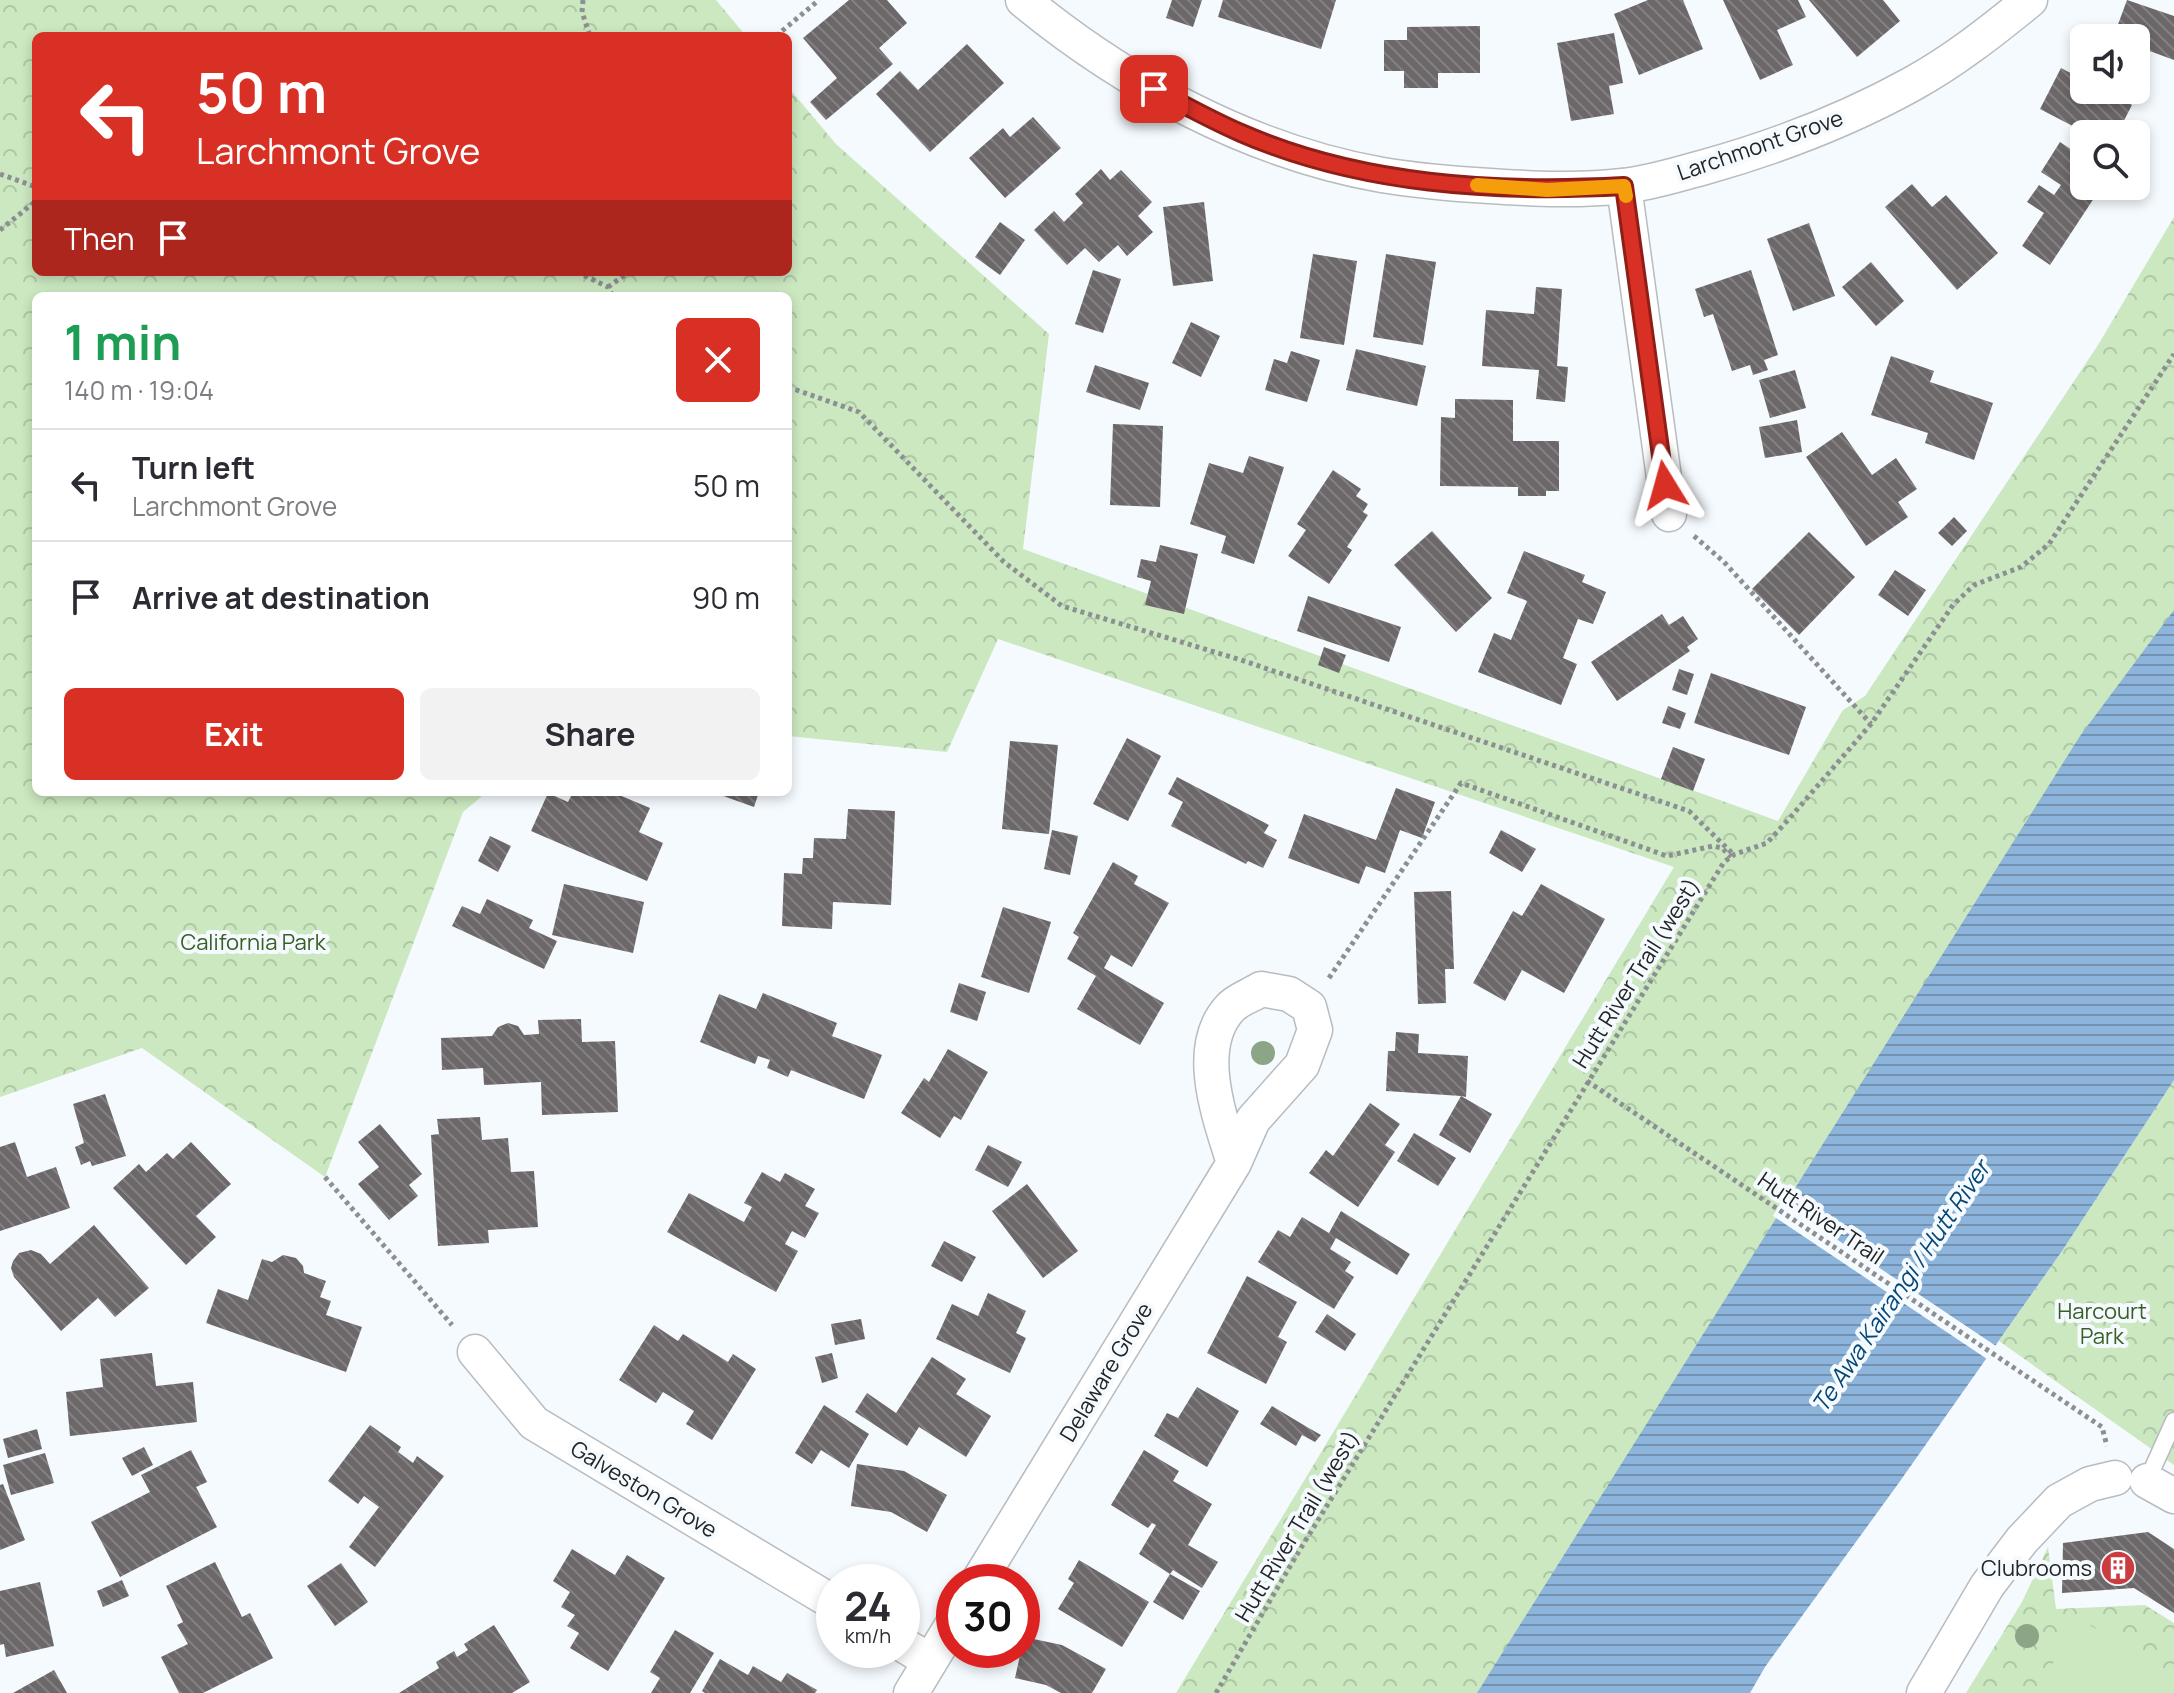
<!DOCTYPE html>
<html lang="en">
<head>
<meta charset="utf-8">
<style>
  :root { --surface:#fff; --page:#f2f2f3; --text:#2b2b33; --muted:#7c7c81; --line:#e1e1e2; --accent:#d93025 }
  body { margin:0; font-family:Manrope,sans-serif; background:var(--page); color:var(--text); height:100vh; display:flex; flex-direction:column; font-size:30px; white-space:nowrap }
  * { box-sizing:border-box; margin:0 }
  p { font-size:26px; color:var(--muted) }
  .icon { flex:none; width:44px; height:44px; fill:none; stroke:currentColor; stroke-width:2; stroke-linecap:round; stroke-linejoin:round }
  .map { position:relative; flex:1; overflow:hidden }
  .side { position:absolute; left:32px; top:292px; width:760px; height:504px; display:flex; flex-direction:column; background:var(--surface); border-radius:12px; box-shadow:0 4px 12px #0003 }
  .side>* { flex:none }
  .guide { position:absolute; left:32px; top:32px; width:760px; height:244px; border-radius:12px; box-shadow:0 4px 12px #0003; background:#d93025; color:#fff; overflow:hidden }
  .buttons { position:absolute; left:2070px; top:24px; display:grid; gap:16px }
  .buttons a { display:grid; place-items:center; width:80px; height:80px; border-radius:12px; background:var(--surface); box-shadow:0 4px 12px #0003; font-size:40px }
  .speed { position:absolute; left:816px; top:1564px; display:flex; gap:16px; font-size:40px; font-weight:700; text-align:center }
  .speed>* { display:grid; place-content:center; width:104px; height:104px; border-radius:50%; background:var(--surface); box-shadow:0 4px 12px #0003; line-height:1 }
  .speed small { font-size:20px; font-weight:400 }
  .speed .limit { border:12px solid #d22; background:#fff; color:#111 }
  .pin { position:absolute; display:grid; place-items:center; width:68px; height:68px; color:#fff; margin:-34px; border-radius:16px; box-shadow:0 4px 12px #0006 }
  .me { position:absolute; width:88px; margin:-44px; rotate:352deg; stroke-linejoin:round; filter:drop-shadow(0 0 6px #0008) }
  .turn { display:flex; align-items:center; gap:28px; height:168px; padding:0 32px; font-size:36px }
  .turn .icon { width:104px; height:104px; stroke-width:2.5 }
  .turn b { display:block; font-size:56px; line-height:68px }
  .then { display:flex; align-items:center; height:76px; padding:0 32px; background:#0003; gap:16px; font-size:30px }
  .round { display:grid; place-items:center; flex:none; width:84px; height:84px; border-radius:12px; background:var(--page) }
  .headline { display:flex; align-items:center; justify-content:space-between; height:136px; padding:0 32px }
  h1 { font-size:48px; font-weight:700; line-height:60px; color:#1e9e55 }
  .cta { display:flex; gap:16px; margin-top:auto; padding:16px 32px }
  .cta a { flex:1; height:92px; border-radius:12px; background:var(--accent); color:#fff; font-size:32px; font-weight:700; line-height:92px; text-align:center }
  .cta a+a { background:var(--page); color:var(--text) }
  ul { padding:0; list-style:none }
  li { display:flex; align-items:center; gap:24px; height:112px; padding:0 32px; border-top:2px solid var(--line) }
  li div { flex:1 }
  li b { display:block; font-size:30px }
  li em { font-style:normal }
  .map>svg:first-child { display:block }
  .park { fill:url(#park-crowns) }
  .garden { fill:#cbe8c0 }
  .water { fill:url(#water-rules) }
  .pier { fill:#f5fafe }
  .building { fill:url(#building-back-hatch) }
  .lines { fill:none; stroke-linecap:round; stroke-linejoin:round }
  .lane-casing { stroke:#b7bcc0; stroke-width:19 }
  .street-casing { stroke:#b7bcc0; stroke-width:37 }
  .path { stroke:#8c9093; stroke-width:5; stroke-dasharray:4 4; stroke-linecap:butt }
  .lane { stroke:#fff; stroke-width:16 }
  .street { stroke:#fff; stroke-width:34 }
  .tree { fill:#8da587 }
  .route-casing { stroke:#8d1f18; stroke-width:20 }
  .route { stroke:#d93025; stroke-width:14 }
  .slow { stroke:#f59e0b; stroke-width:14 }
  .labels { text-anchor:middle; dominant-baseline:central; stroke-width:8; stroke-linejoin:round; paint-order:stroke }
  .street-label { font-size:22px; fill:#232426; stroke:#f5fafe }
  .park-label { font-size:22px; fill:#386025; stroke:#f5fafe }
  .poi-label { font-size:22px; fill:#232426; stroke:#f5fafe; text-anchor:end }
  .water-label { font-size:24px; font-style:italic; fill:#044675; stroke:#f5fafe }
</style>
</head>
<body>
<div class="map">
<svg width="2174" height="1693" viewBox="0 0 2174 1693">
  <defs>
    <pattern id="park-crowns" width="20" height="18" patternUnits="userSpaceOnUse" patternTransform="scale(2)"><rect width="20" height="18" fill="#cbe8c0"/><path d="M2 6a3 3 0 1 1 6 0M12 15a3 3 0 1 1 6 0" fill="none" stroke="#aec7a5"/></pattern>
    <pattern id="water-rules" width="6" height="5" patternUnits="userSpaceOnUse" patternTransform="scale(2)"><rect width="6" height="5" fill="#8db4da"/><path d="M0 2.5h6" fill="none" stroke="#7392b1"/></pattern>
    <pattern id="building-back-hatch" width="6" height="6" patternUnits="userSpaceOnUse" patternTransform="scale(2)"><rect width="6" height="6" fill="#6c6769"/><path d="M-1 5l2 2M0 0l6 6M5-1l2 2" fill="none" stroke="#848182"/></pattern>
  </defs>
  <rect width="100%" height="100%" fill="#f5fafe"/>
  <g class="park">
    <path d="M0,0h716l30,36h-710v236h752v-185l48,57 213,190 -26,215 755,272 65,-111 22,-14 233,-351 76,-128v447l-672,1029h-326l498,-826 -676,-228 -51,113 -159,-16v-440h-752v496h451l-24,20 -138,365 -183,-129 -142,49z"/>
    <path d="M2174,1080v385l-175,-124 63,-90z"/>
    <path d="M2048,1547l8,62 89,-4 29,18v70h-208l56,-91z"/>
  </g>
  <path class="garden" d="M2080,1619l94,58v16h-139z"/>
  <path class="water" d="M2174,610v470l-112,171 -164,233 -133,183 -15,26h-273l603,-957z"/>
  <path class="pier" d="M1781,1202l218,146 -9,13 -217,-145z"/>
  <g class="building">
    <path d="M849,0h38l20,23 -28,25 14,16 -67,56 -16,-18 27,-24 -34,-40z"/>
    <path d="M1172,0h30l-9,27 -27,-9z"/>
    <path d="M1223,0h113l-15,49 -103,-32z"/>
    <path d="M1648,0h35l20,49 -64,26 -25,-61z"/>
    <path d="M1723,0h75l8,17 -29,13 16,35 -33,15z"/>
    <path d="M1809,0h74l17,21 -43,36z"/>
    <path d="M2127,0l47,16v44l-38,-14v-8h-23z"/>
    <path d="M1480,26v47h-42v15h-34v-17h-20v-31h23v-13z"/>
    <path d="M1614,33l9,50 -14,3 5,28 -43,7 -14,-78z"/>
    <path d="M967,44l37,39 -74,69 -54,-58 24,-23 18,19z"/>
    <path d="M2061,68l23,12v10h19l29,15 -15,29h-29l-48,-25z"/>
    <path d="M1033,117l28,31 -56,50 -36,-40 34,-30 7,9z"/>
    <path d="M2060,142l24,16v28h18l-52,79 -28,-19 22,-33 -17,-11 12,-17 15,10 7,-10 -20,-13z"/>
    <path d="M1101,169l9,11 11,-10 31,32 -14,14 15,16 -26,24 -9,-11 -19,17 -14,-14 -18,17 -33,-35 20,-19 10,11 19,-19 -8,-9z"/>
    <path d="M1912,184l20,23 14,-12 52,58 -41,37 -72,-83z"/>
    <path d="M1204,202l9,79 -40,5 -10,-79z"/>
    <path d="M1000,222l25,18 -25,35 -25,-18z"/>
    <path d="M1809,223l26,73 -42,15 -26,-72z"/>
    <path d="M1313,254l44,7 -13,84 -44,-7z"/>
    <path d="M1386,254l50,8 -13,83 -50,-8z"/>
    <path d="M1871,262l33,39 -28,25 -34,-39z"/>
    <path d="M1093,270l28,9 -18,54 -28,-9z"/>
    <path d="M1751,270l27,85 -14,5 4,10 -15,5 -3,-10 -18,6 -19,-57 -9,3 -9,-28z"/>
    <path d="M1536,287l26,2 -5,77 11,1 -3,35 -29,-3 3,-29 -57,-4 4,-56 48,4z"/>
    <path d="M1191,322l29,14 -19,41 -29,-14z"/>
    <path d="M1356,349l70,17 -9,40 -71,-16z"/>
    <path d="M1291,351l29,9 -13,42 -42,-12 9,-31 13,4z"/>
    <path d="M1891,356l43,15 -4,11 63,21 -19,57 -49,-17 3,-10 -57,-18z"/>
    <path d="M1095,365l54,18 -9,27 -54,-18z"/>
    <path d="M1795,370l11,38 -36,10 -11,-38z"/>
    <path d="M1455,399l58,1v41h46v50h-13v5h-28v-9l-78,-1 1,-69 14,1z"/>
    <path d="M1797,420l5,32 -37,6 -6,-31z"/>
    <path d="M1113,424l50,2 -3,81 -50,-2z"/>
    <path d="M1842,432l30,43 24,-17 21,31 -19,13 10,15 -42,29 -60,-89z"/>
    <path d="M1249,456l35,11 -30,97 -33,-11 5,-17 -36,-12 19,-61 34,10z"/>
    <path d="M1333,470l28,19 -5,7 12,8 -5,8 5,3 -21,32 5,3 -23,34 -41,-28 18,-26 -9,-6z"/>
    <path d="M1954,517l13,14 -15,15 -14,-13z"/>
    <path d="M1432,531l60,67 -36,34 -62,-67z"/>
    <path d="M1809,532l46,45 -56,58 -47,-46z"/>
    <path d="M1160,545l38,9 -14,60 -39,-9 6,-24 -14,-4 4,-18 15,3z"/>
    <path d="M1524,551l61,24 -3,7 24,10 -13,32 -15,-5 -15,39 14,6 -16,41 -83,-33 16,-39 17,7 16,-39 -20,-8z"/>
    <path d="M1895,570l31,20 -18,26 -30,-21z"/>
    <path d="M1308,596l93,31 -12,35 -92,-31z"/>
    <path d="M1662,614l7,11 14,-9 15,23 -11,8 3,4 -73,50 -26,-39z"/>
    <path d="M1324,647l22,8 -7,18 -21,-8z"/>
    <path d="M1679,669l15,5 -7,21 -15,-5z"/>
    <path d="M1711,673l95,34 -17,48 -95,-32z"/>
    <path d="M1668,706l18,7 -6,16 -18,-6z"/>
    <path d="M1127,738l34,18 -33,65 -35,-17z"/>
    <path d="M1010,741l48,4 -9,89 -47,-5z"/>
    <path d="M1673,747l32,12 -12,32 -32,-12z"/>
    <path d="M1177,777l92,48 -5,8 13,7 -14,28 -15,-7 -2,3 -75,-38 12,-24 -15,-8z"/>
    <path d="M1396,788l39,14 -13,36 -22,-8 -15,43 -19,-7 -7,18 -71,-26 16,-44 72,26z"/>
    <path d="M573,792h39l38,16 -11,24 24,11 -16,38 -116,-50 17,-38 20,9z"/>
    <path d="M712,792h47l-5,15z"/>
    <path d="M848,809l47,2 -4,94 -58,-3 -1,27 -50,-3 2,-53 18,1 1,-16h10l1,-20 32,1z"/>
    <path d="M1052,830l26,6 -8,39 -26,-6z"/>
    <path d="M1501,830l35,19 -14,23 -33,-19z"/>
    <path d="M490,836l21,10 -13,26 -20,-11z"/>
    <path d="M1113,862l25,14 -4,8 35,19 -37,64 -21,-12 -7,13 60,35 -24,42 -63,-36 19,-33 -29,-17 12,-22 -6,-4z"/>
    <path d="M564,884l80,18 -11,51 -81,-18z"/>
    <path d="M1541,884l64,35 -41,74 -42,-23 -17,31 -32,-18 40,-72 9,5z"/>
    <path d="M1451,891l3,78h-9l1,34 -28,1 -4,-112z"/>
    <path d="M487,899l46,21 -4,8 28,13 -13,28 -92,-43 10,-20 18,8z"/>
    <path d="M1003,907l48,15 -22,71 -48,-16z"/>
    <path d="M959,983l27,9 -9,29 -27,-9z"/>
    <path d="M763,993l74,30 -5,13 50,19 -18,44 -73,-29 -3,7 -21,-9 3,-8 -12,-4 -3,8 -55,-22 19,-48 37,15z"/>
    <path d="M581,1019l1,23 33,-1 3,71 -76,3 -1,-33 -57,3 -1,-17 -41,2 -1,-32 51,-2 6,-9 10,-4 10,3 6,9 15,-1 -1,-14z"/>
    <path d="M1396,1032l23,2 -1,19 50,3 -2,41 -5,-1 31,18 -22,39 -31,-18 22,-39 -75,-5 2,-40h7z"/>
    <path d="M948,1049l40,23 -27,48 -7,-4 -14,22 -39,-25 23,-35 5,4z"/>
    <path d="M105,1094l21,62 -34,10 -2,-5 -9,4 -6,-18 9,-4 -11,-39z"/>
    <path d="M1370,1103l30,21 -15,21 10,7 -37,55 -49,-34 17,-23 7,6z"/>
    <path d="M480,1117l2,23 26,-2 3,34 23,-1 4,56 -50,3 1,13 -51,3 -7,-111 8,-1 -2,-15z"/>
    <path d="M380,1124l42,50 -13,11 9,11 -29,24 -31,-36 21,-17 -21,-25z"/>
    <path d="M1414,1133l42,25 -18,28 -41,-25z"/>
    <path d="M15,1142l12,35 29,-10 14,41 -70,23v-84z"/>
    <path d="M191,1142l40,42 -35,32 20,21 -30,28 -73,-77 26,-24 7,8 21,-19 6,6z"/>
    <path d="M988,1145l34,17 -14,25 -33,-17z"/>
    <path d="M762,1172l18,10 5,-9 30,16 -10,17 14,7 -14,25 -13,-7 -7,13 13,7 -22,41 -109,-60 22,-39 55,29 8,-15 -8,-4z"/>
    <path d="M1027,1184l51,67 -35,27 -51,-67z"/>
    <path d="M1341,1211l69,43 -13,21 -61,-37 -6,11 21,13 -6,9 9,6 -20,32 -76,-47 20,-32 12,7 12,-20 27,16z"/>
    <path d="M94,1225l55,63 -34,29 -17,-19 -37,33 -47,-54 -3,-9 2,-7 6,-8 12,-3 10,4 9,10z"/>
    <path d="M944,1241l32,16 -14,25 -31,-16z"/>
    <path d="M283,1255l13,3 7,8 1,7 22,8 -6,16 11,4 -5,14 36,12 -16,45 -140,-49 12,-34 30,11 14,-41 10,3z"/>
    <path d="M1247,1276l50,26 -19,35 9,5 -21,42 -59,-31z"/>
    <path d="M988,1293l38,18 -10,22 10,5 -16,35 -74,-34 16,-35 26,12z"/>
    <path d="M1327,1314l29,20 -11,17 -30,-19z"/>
    <path d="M861,1319l4,20 -30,6 -4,-21z"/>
    <path d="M654,1325l24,16 5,-7 45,28 5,-8 23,15 -44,71 -26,-16 8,-13 -31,-19 -7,11 -37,-23z"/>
    <path d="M152,1353l4,33 37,-4 4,40 -127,14 -4,-44 37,-5 -3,-28z"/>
    <path d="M832,1353l6,25 -16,5 -7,-26z"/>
    <path d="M932,1357l34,22 -10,15 35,22 -25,41 -47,-30 -12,19 -52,-34 12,-19 29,20z"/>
    <path d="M1197,1387l42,24 -32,56 -53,-31 13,-23 11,5z"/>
    <path d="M824,1405l45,29 -20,34 -28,-18 -9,14 -17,-11z"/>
    <path d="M1272,1406l35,21 14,8 -6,7 -13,-7 -6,11 -36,-22z"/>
    <path d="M370,1425l31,22 -3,5 15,11 4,-7 27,20 -69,91 -26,-20 30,-40 -15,-11 -6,8 -30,-23z"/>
    <path d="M37,1429l5,20 -34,9 -5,-19z"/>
    <path d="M144,1447l9,18 -21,11 -10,-18z"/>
    <path d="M191,1450l16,32 -11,5 21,40 -97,50 -29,-55 59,-30 -9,-17z"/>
    <path d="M1144,1450l35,21 -6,10 39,23 -24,41 30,17 -16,26 -29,-18 -3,4 30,17 -17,29 -30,-18 17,-28 -31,-20 17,-29 -4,-2 -4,5 -37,-23z"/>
    <path d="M45,1453l9,30 -43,12 -8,-30z"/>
    <path d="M857,1464l47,7 43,24 -20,37 -36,-20 -40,-6z"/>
    <path d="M3,1484l22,56 -25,10v-65z"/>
    <path d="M2148,1532l26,17v64l-40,-25 -72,5 1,-50z"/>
    <path d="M572,1549l43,26 12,-20 38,23 -57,93 -38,-23 9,-15 -12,-7 8,-11 -14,-8 9,-15 -17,-11z"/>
    <path d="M1079,1560l70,42 -27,45 -64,-38 16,-26 -6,-4z"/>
    <path d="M215,1562l27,55 8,-4 23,45 -70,35h-24l-18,-36 27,-13 -11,-19 6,-3 -17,-36z"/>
    <path d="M341,1563l27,39 -33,24 -28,-40z"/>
    <path d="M122,1580l7,16 -26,11 -6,-16z"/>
    <path d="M40,1582l14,64 -48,11 -2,-13 -4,1v-54z"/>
    <path d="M494,1625l36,57 -18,11h-113l40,-25 -3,-6 18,-11 3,6 11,-7 -4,-6z"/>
    <path d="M675,1630l39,23 -24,40h-39l9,-15 -10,-6z"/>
    <path d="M1024,1637l38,8 44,24 -14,24h-31l-15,-8 -31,-7z"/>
    <path d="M720,1659l28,16 5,-9 28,16 6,-9 30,17 -2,3h-110l-3,-2z"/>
    <path d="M54,1670l13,23h-54z"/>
  </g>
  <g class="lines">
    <g class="lane-casing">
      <path id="lane" d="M2143,1481h4l27,-60"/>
    </g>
    <g class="street-casing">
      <g id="street">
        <path d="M1023,0c102,84 228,152 359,175 36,6 73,9 108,11 45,3 89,5 133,0 28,-3 55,-12 82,-19 71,-20 142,-47 207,-83 42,-23 81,-54 118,-84"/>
        <path d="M1624,186l45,328"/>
        <path d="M475,1352l59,71 300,180"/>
        <path d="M2147,1481l27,15"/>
        <path d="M978,1582l256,-419 19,-43 49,-55 13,-35 -6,-23 -20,-13 -28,-5c-9,6 -24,11 -31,19 -37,40 -10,110 4,155"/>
        <path d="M902,1644l28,17"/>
        <path d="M911,1693l43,-71"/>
        <path d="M1924,1693l63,-107 35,-46 37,-39 31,-17 25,-6"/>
      </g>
    </g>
    <g class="path">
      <path d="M583,0l-1,12 8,24"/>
      <path d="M776,36l43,-36"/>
      <path d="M0,174l36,13"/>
      <path d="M0,230l36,-29"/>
      <path d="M577,272l31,15 5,9"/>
      <path d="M608,287l21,-15"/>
      <path d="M788,387l71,25 145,150 58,44 179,54 448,151 45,44"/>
      <path d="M1694,536l30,26 147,162"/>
      <path d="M1329,978l132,-195 206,73 46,-10 9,2 9,9"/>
      <path d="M1587,1081l515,346 5,19"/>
      <path d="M325,1177l127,148"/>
      <path d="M1216,1693l83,-142 425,-689 11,-8 32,-11 21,-23 83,-96 82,-119 21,-20 47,-18 28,-23 125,-190"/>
    </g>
    <use href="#lane" class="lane"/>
    <use href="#street" class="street"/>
  </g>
  <g class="tree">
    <circle cx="1263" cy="1053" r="12"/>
    <circle cx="2027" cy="1636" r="12"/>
  </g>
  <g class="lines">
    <g class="route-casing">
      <path id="route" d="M1154,89c28,15 57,31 87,44 119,52 255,60 383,53l41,299"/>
    </g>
    <use href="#route" class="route"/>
    <path class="slow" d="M1477,185l70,5 77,-4 2,10"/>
  </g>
  <defs>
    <g id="building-disc" transform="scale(1.8)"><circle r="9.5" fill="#cb3c40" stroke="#f5fafe"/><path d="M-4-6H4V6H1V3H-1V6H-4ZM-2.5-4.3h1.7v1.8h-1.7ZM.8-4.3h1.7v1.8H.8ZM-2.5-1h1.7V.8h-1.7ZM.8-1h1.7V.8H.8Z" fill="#fff"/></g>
  </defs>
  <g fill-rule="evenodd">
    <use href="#building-disc" x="2118" y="1568"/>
  </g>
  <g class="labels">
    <g class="street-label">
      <text transform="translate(1760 145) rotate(-19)">Larchmont Grove</text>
      <text transform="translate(1636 973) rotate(-58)">Hutt River Trail (west)</text>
      <text transform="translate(1821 1218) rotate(34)">Hutt River Trail</text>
      <text transform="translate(1106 1372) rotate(-59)">Delaware Grove</text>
      <text transform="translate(644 1489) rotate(31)">Galveston Grove</text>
      <text transform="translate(1297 1526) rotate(-59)">Hutt River Trail (west)</text>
    </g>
    <g class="park-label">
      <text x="253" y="942">California Park</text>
      <text x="2102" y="1311">Harcourt<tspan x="2102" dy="25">Park</tspan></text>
    </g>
    <g class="poi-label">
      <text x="2092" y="1568">Clubrooms</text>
    </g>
    <g class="water-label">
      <text transform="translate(1900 1286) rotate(-56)">Te Awa Kairangi / Hutt River</text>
    </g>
  </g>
</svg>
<div class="buttons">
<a><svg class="icon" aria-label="sound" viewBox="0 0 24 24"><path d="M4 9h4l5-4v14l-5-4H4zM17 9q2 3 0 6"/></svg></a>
<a><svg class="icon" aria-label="search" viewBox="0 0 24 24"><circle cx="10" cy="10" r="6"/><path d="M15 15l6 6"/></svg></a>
</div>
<div class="speed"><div>24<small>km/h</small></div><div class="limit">30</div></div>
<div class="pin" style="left:1154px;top:89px;background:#d93025"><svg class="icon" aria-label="arrive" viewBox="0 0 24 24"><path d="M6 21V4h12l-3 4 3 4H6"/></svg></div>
<svg class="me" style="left:1665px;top:485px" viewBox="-20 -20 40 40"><path d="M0-17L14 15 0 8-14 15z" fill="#d93025" stroke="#fff" stroke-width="4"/></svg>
<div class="guide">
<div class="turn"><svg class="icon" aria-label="left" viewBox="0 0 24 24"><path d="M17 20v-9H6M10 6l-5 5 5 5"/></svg><div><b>50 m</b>Larchmont Grove</div></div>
<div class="then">Then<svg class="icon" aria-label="arrive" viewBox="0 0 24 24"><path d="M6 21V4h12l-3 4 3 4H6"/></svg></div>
</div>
<section class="side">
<div class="headline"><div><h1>1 min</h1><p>140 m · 19:04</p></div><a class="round" style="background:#d93025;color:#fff"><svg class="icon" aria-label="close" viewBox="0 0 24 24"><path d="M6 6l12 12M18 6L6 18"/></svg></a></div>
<ul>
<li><svg class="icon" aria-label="left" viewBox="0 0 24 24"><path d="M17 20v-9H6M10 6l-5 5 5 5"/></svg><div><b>Turn left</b><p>Larchmont Grove</p></div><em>50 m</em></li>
<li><svg class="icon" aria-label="arrive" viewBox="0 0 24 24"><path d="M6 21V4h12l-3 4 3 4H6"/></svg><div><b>Arrive at destination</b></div><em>90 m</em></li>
</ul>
<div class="cta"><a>Exit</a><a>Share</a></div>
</section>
</div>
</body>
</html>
